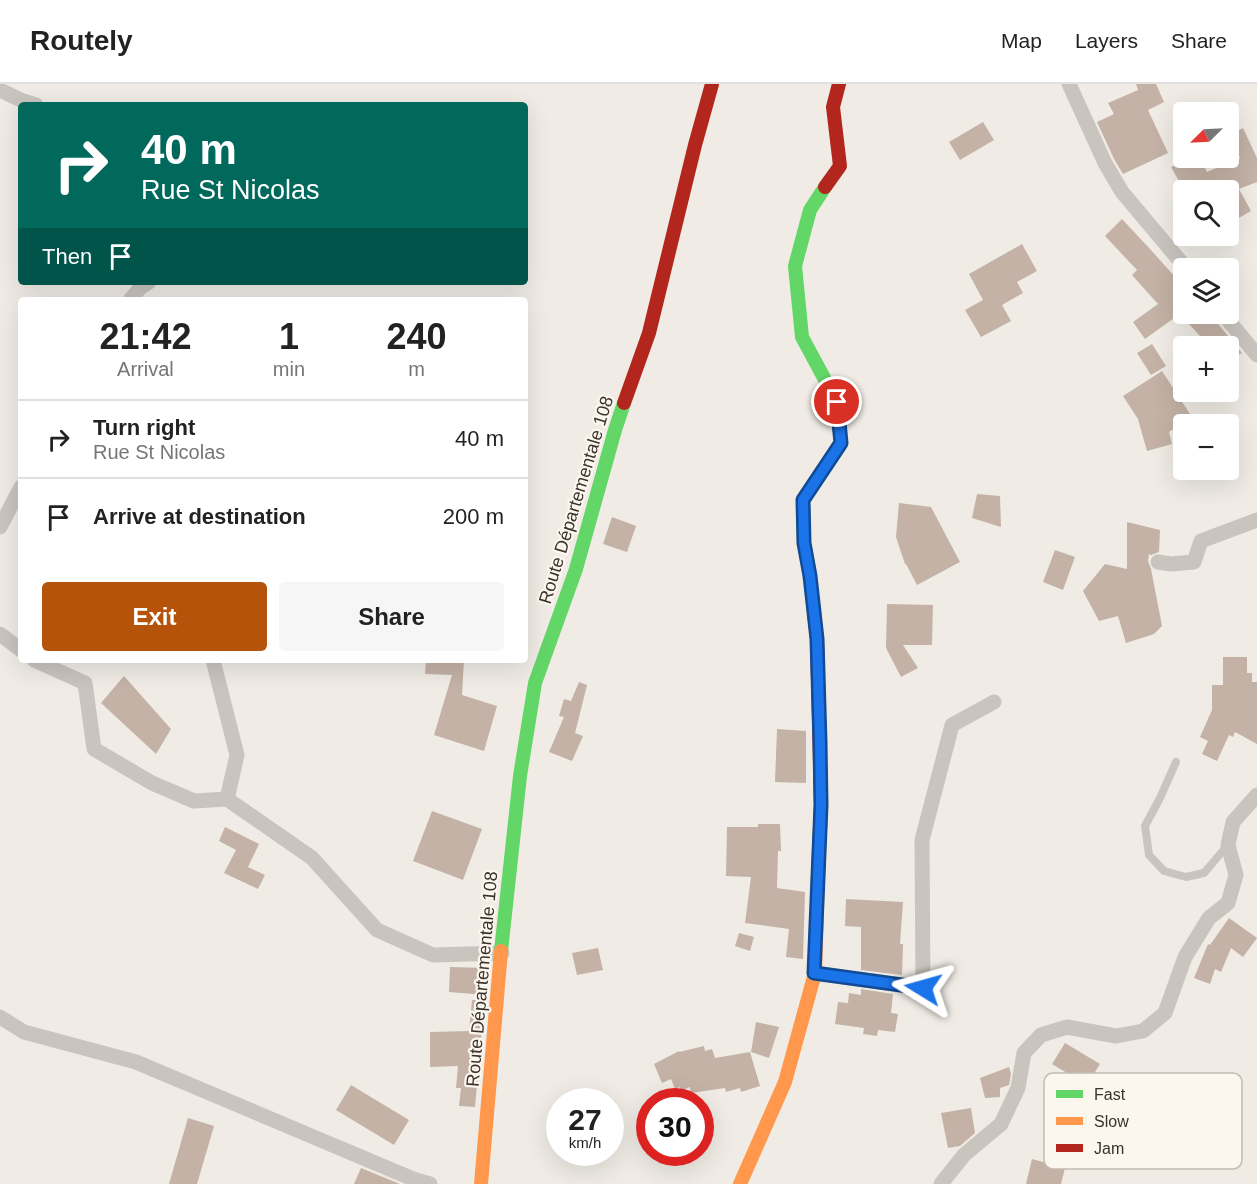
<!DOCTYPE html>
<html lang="en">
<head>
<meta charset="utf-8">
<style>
  :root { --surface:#fff; --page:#f6f6f6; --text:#222; --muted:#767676; --line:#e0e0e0; --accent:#b45309 }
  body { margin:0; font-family:Arial,sans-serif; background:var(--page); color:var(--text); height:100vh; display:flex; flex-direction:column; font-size:22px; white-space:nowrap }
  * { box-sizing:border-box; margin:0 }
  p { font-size:20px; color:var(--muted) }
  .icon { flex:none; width:33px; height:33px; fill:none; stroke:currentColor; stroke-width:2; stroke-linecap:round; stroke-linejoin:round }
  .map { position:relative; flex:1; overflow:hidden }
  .sheet { position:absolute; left:18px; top:213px; width:510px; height:366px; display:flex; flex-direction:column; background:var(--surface); border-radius:6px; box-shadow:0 6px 24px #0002 }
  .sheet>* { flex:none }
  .hud { position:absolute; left:18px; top:18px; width:510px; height:183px; border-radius:6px; box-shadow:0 6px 24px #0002; background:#00695c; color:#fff; overflow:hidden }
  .needle { width:39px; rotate:246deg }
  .fabs { position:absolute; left:1173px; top:18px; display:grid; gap:12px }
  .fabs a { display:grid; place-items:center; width:66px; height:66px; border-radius:6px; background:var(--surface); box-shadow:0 6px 24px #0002; font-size:30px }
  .speed { position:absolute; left:546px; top:1004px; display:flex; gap:12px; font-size:30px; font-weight:700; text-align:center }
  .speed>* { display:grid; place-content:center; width:78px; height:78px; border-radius:50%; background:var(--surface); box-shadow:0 6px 24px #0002; line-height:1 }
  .speed small { font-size:15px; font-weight:400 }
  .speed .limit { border:9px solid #d22; background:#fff; color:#111 }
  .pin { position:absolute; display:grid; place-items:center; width:51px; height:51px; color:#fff; margin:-26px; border:3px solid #fff; border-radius:50%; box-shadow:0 2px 6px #0007 }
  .me { position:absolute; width:66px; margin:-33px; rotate:278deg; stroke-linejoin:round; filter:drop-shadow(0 0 4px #0008) }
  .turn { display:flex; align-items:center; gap:21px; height:126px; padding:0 24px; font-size:27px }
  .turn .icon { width:78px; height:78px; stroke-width:2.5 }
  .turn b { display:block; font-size:42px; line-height:51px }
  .then { display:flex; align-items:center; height:57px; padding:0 24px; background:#0003; gap:12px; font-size:22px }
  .eta { display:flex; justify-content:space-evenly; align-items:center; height:102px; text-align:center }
  .eta b { font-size:36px; font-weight:800; line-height:42px }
  .primary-button { display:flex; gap:12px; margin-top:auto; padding:12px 24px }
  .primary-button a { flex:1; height:69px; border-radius:6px; background:var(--accent); color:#fff; font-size:24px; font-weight:800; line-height:69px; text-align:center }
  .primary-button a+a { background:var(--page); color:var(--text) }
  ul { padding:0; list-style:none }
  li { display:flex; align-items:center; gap:18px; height:78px; padding:0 24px; border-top:2px solid var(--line) }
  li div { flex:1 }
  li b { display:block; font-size:22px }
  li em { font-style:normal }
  header { display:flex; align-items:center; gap:36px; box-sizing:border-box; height:84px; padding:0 30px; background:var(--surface); border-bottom:2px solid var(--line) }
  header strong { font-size:28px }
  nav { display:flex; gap:33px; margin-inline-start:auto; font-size:21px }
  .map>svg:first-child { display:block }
  .building { fill:#c4b2a6 }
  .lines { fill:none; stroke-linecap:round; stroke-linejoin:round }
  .lane { stroke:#c9c4be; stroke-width:8 }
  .street { stroke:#c9c4be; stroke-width:15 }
  .fast { stroke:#63d668; stroke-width:14 }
  .slow { stroke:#ff974d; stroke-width:14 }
  .jam { stroke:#b3261e; stroke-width:14 }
  .route-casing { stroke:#114b97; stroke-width:15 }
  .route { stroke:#1a73e8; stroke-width:10 }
  .labels { text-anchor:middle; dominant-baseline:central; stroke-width:4.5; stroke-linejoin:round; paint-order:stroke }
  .street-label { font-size:18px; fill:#3b322b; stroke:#fbf6ee }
  .key { fill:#fbf6ee; stroke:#c1bbb4; stroke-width:1.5 }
  .key-label { font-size:16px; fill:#3b322b }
</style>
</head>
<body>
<header>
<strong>Routely</strong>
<nav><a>Map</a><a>Layers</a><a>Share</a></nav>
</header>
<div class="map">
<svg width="1257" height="1100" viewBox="0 0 1257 1100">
  <rect width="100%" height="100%" fill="#f0ece5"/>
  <g class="building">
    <path d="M1136,0h20l8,18 -16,8 20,43 -45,21 -9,-15 -17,-37 17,-8 -6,-11 30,-13z"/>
    <path d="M983,38l11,18 -34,20 -11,-18z"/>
    <path d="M1243,44l14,30v24l-18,7 12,22 -14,8 -2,-3 -7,4v-30h-44l-13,-23 18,-9h11l7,14 33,-14 -10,-23z"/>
    <path d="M1122,135l28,30 34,38v24l-39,28 -12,-17 25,-18 -26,-29 5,-5 -32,-34z"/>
    <path d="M1022,160l15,27 -20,11 6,11 -21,12 9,16 -30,16 -16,-27 18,-10 -14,-26z"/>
    <path d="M1180,230h34l1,6 27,33 -10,5 -4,-3v-9h-19z"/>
    <path d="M1152,260l14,22 -15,9 -14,-22z"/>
    <path d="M1162,287l30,46 -23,15 3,12 -25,7 -9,-32 -15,-23z"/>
    <path d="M977,410l23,2 1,31 -29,-9z"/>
    <path d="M899,419l32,4 29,55 -43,23 -11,-21h-1l-9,-27z"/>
    <path d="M612,433l24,9 -9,26 -24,-8z"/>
    <path d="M1127,438l33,8 -1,22 -8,3 -2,-1 -1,7 3,8 11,57 -8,8 -28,9 -8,-27 -19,5 -16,-30 22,-27 22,5z"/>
    <path d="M1055,466l20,7 -12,33 -20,-8z"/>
    <path d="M887,520l46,1 -1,40h-29l15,23 -17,9 -15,-29z"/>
    <path d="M1223,573h24v16h5v9h5v62l-22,-12 -2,5 -4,-2 -12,26 -15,-7 6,-13 -8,-4 12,-27v-25h11z"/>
    <path d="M426,576h38l-2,35 35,11 -13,45 -50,-16 18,-60 -27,-1z"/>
    <path d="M124,592l47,53 -15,25 -55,-51z"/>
    <path d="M579,598l8,3 -12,48 8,3 -11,25 -23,-9 15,-35 -5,-1 5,-17 7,2z"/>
    <path d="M777,645l29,2v52l-31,-1z"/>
    <path d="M432,727l50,18 -19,51 -50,-19z"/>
    <path d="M758,740h22l1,27h-3l-1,37 28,4 -2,67 -17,-2 3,-28 -44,-6 6,-46 -25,-1 1,-49h31z"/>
    <path d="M225,743l34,17 -11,23 17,8 -7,14 -34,-16 12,-23 -17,-9z"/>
    <path d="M846,815l57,3 -3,42h3l-1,31 -41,-5v-43l-16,-1z"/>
    <path d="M1229,834l28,20 -14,19 -12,-9 -10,24 -6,-3 -5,15 -16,-6 14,-34 2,1z"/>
    <path d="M739,849l15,4 -4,14 -15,-5z"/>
    <path d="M598,864l5,22 -26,5 -5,-22z"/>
    <path d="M450,883l37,1 -2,27 -36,-3z"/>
    <path d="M861,905l32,5 -2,19 7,1 -3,18 -17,-2 -1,6 -14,-2 1,-6 -29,-4 3,-22 10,1 1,-10 12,2z"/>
    <path d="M472,916h10l1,17 -8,90 -16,-1 2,-18h-5l2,-22 -28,1v-35l39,-1z"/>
    <path d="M756,938l23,5 -10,31 -18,-6z"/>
    <path d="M1065,959l35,21 -13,21 -35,-21z"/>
    <path d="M704,962l1,5 7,-2 3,9 35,-6 10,34 -19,6 -1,-4 -14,4 -1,-4 -34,5 -1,-6 -9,4 -1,-4 -5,2 -4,-10 -9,4 -8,-19 25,-13v1z"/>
    <path d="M1009,983l2,7 -2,11 -9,3v9l-15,1 -5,-20z"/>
    <path d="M351,1001l58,35 -15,25 -58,-35z"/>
    <path d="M971,1024l4,25 -15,13 -12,2 -7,-35z"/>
    <path d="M188,1034l26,8 -17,58h-28z"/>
    <path d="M1032,1075l33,9 -4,16h-35z"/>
    <path d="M361,1084l39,16h-46z"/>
  </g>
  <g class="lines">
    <path class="lane" d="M1176,678l-16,36 -15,28 4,29 15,16 22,6 18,-4 23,-27"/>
    <g class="street">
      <path d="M1069,0l36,79 17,29 64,76"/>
      <path d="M0,6l23,11 13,4"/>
      <path d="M130,216l10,-12 9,-6"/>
      <path d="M1223,230l34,41"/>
      <path d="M0,443l21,-40"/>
      <path d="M1158,478l13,2 23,-2 7,-21 56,-21"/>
      <path d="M0,550l21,16"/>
      <path d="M34,576l51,23 9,66 58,34 42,18 33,-2 85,59 65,72 56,25 69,-2"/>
      <path d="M213,576l24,95 -10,44"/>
      <path d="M815,889l108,15 -1,-148 30,-115 42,-23"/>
      <path d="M0,933l24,15 112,30 277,117 17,5"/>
      <path d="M941,1100l23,-29 37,-31 17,-36 6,-35 17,-18 26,-8 49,9 27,-5 22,-18 20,-56 24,-39 19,-15 8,-28 -8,-30 5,-23 24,-27"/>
    </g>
    <g class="fast">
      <path d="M814,529l-4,-37 -6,-33 -1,-43 38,-57 -4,-41 -35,-65 -7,-71 15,-56 15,-23"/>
      <path d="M501,867l19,-175 15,-93 41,-114 39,-139 9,-27"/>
    </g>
    <g class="slow">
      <path d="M481,1100l20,-233"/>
      <path d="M740,1100l45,-102 30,-109 3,-98"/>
    </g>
    <g class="jam">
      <path d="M825,103l15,-21 -7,-59 6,-23"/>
      <path d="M624,319l25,-70 46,-188 17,-61"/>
      <path d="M814,529l3,26 4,166 -3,70"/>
    </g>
  </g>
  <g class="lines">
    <g class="route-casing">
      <path id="route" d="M837,318l4,41 -38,57 1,43 6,33 7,63 3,104 1,62 -7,168 109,15"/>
    </g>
    <use href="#route" class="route"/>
  </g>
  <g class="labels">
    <g class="street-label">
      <text transform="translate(576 416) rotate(-73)">Route Départementale 108</text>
      <text transform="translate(482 895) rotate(-85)">Route Départementale 108</text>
    </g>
  </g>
  <rect x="1044" y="989" width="198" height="96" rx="9" class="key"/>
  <rect x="1056" y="1006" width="27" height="8" fill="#63d668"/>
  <rect x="1056" y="1033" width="27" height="8" fill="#ff974d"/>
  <rect x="1056" y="1060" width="27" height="8" fill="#b3261e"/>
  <g class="key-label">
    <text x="1094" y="1016">Fast</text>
    <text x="1094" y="1043">Slow</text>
    <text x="1094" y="1070">Jam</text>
  </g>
</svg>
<div class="fabs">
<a><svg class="needle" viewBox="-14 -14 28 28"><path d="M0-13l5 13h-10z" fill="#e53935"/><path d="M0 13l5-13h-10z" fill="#767676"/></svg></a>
<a><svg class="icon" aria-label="search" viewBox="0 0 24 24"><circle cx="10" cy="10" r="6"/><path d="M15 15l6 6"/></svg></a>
<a><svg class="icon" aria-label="layers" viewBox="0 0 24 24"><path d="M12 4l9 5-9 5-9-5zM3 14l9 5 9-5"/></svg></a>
<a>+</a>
<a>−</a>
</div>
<div class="speed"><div>27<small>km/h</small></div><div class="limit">30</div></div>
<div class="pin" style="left:837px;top:318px;background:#d93025"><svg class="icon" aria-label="arrive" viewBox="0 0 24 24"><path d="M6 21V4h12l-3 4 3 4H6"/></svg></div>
<svg class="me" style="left:923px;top:904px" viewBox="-20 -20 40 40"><path d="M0-17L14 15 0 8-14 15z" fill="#1a73e8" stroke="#fff" stroke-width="4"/></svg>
<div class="hud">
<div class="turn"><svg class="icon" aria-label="right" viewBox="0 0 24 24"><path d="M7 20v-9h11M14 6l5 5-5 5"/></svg><div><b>40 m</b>Rue St Nicolas</div></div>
<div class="then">Then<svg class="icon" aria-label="arrive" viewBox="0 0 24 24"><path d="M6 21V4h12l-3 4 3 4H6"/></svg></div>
</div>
<section class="sheet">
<div class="eta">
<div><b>21:42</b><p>Arrival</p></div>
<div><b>1</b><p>min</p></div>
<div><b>240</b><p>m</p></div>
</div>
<ul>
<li><svg class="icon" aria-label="right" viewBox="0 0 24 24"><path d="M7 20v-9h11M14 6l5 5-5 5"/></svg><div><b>Turn right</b><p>Rue St Nicolas</p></div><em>40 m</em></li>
<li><svg class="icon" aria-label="arrive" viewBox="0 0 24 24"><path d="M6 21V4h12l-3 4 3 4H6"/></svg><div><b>Arrive at destination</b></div><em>200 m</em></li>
</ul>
<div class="primary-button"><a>Exit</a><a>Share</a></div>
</section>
</div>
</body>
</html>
